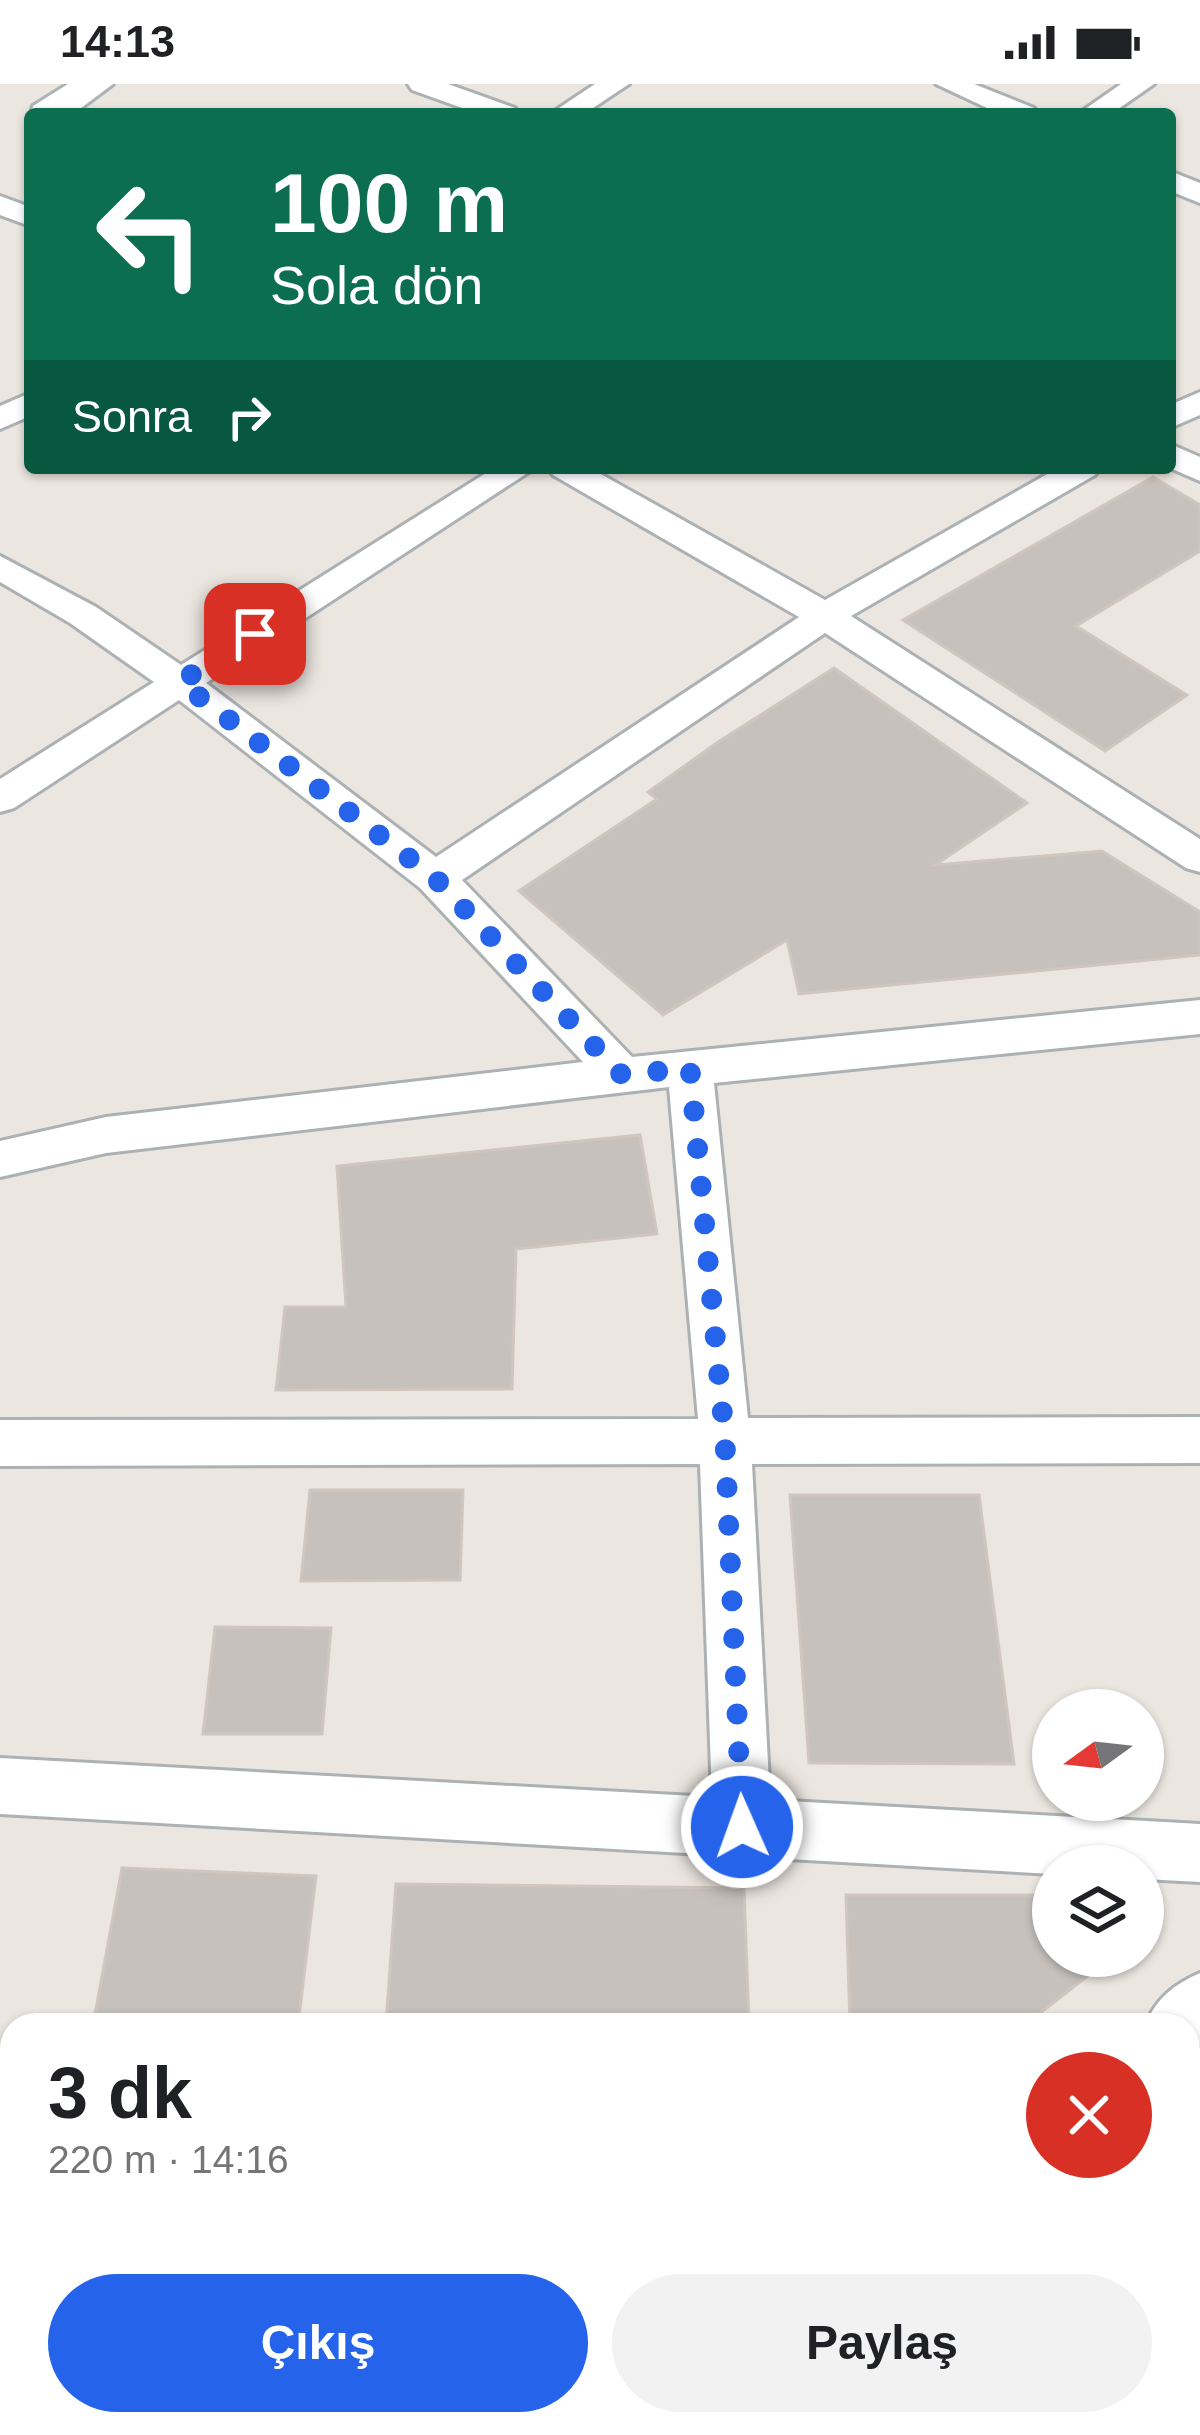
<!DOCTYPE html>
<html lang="tr">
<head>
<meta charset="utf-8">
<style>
  :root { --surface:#fff; --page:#f2f2f2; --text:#202124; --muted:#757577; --accent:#2563eb }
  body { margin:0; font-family:Arial,sans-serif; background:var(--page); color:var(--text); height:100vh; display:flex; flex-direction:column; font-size:45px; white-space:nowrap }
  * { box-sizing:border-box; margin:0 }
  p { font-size:39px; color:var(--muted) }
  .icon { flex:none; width:66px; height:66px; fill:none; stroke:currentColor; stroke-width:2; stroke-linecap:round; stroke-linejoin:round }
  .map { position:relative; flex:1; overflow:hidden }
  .details { position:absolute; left:0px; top:1929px; width:1200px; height:423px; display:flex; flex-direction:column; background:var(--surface); border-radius:36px 36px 0 0; box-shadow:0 3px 9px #0004 }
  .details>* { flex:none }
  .banner { position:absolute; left:24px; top:24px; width:1152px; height:366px; border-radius:12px; box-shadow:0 3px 9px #0004; background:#0b6e4f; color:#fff; overflow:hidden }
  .needle { width:78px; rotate:255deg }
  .buttons { position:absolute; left:1032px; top:1605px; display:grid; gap:24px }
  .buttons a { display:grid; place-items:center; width:132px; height:132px; border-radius:50%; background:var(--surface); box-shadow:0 3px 9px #0004; font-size:60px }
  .pin { position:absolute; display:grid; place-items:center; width:102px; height:102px; color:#fff; margin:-51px; border-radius:24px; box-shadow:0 6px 18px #0006 }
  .me { position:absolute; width:132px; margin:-66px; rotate:358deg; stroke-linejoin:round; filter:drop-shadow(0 0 9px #0008) }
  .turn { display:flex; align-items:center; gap:42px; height:252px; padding:0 48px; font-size:54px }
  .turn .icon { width:156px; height:156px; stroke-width:2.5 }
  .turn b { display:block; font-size:84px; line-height:102px }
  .then { display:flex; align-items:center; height:114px; padding:0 48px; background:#0003; gap:24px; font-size:45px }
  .round { display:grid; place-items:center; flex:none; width:126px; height:126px; border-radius:63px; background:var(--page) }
  .overview { display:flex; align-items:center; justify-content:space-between; height:204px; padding:0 48px }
  h1 { font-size:72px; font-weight:600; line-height:90px }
  .primary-button { display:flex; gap:24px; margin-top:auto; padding:24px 48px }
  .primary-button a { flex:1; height:138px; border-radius:72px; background:var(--accent); color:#fff; font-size:48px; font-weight:600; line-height:138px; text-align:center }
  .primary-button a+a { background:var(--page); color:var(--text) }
  .status { display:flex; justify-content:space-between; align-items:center; height:84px; padding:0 60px; background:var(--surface); direction:ltr }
  .status svg { height:33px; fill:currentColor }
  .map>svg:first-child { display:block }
  .green { fill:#c6e5bb }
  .building { fill:#c7c1bd; stroke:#d1c6be; stroke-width:3 }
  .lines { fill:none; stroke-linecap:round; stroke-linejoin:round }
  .street-casing { stroke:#acb1b3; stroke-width:6 }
  .secondary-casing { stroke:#adb3b6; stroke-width:6 }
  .street { fill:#fff; fill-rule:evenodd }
  .secondary { fill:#fff; fill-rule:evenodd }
  .route { stroke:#2563eb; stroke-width:21; stroke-dasharray:0 37.8 }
</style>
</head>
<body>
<div class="status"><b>14:13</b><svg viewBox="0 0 49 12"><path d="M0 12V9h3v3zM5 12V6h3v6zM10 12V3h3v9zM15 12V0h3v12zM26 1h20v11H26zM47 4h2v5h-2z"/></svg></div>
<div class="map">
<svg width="1200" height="2351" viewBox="0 0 1200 2351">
  <rect width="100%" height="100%" fill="#ece6e0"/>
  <g class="green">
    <path d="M1200,1966v255l-12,11v-256z"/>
    <path d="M771,2340h295l-13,11h-295z"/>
  </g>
  <g class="building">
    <path d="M1153,393l47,28v46l-124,75 111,69 -82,56 -202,-131z"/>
    <path d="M834,584l193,135 -92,62 167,-14 98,61v43l-401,39 -12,-54 -124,75 -144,-124 138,-92 -9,-7 70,-50z"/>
    <path d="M640,1051l17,99 -141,15 -4,140 -236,1 9,-83h61l-9,-141z"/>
    <path d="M310,1406h153l-3,90 -159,1z"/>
    <path d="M790,1411h189l35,269 -205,-1z"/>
    <path d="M215,1543l116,1 -9,106h-119z"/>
    <path d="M122,1784l194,8 -18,149h-205z"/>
    <path d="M396,1800l348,4 5,137h-363z"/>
    <path d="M846,1811h207v61h60l-88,69h-175z"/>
  </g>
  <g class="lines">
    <g class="street-casing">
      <g id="street">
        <path d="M408,0h40l67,24 4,6h-40l-67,-24z"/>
        <path d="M595,0h34l-45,30h-34z"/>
        <path d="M936,0h38l60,24 4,6h-38z"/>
        <path d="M1121,0h33l-43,30h-33z"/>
        <path d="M1170,87l30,12v20l-30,-12z"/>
        <path d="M0,112l30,11v19l-30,-11z"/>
        <path d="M1200,308v23l-30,13v-23z"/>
        <path d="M30,309v23l-30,13v-23z"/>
        <path d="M1170,360l30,13v24l-30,-13z"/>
        <path d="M494,384h41l-329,215 230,174 363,-240 -246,-142 -5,-7h42l235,132 233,-132h42l-5,7 -244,141 349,223v33l-14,-4 -361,-235 -363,247 170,177 568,-57v34l-486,49 34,335 452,-1v46l-448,1 18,336 430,24v58l-57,-3v-13h-90v8l-1053,-60v-56l712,39 -12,-333 -700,2v-46l698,-1 -29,-332 -563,66 -106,24v-36l106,-24 477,-55 -163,-174 -241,-188 -165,108 -14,4v-33l154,-97 -84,-59 -70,-41v-26l96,51 85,58z"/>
        <path d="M1200,1889v72l-12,6v-26h-43c12,-27 28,-40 55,-52z"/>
        <path d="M663,2340h77l-4,11h-77z"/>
      </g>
    </g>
    <g class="secondary-casing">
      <path id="secondary" d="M68,0h45l-40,30 -43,3 3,-11z"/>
    </g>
    <use href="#street" class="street"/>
    <use href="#secondary" class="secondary"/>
  </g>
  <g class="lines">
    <path class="route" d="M255,550l-75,48 255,196 187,197 68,-7 35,373 17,386"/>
  </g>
</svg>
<div class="buttons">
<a><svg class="needle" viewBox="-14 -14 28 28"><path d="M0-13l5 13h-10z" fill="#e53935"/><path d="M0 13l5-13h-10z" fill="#757577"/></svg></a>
<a><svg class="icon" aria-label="layers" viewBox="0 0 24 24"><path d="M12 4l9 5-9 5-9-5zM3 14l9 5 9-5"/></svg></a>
</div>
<div class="pin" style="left:255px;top:550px;background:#d93025"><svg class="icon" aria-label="arrive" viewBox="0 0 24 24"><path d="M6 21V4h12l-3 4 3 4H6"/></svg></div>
<svg class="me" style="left:742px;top:1743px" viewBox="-20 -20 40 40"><circle r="17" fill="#2563eb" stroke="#fff" stroke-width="3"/><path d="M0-11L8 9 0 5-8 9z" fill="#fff"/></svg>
<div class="banner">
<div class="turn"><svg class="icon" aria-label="left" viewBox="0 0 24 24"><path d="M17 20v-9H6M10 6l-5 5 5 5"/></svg><div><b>100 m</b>Sola dön</div></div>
<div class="then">Sonra<svg class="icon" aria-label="right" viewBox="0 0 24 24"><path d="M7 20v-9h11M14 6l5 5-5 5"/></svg></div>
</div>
<section class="details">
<div class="overview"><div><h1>3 dk</h1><p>220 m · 14:16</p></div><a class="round" style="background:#d93025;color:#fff"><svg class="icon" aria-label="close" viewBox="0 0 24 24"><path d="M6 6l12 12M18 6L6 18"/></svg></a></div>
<div class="primary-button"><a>Çıkış</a><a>Paylaş</a></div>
</section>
</div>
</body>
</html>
